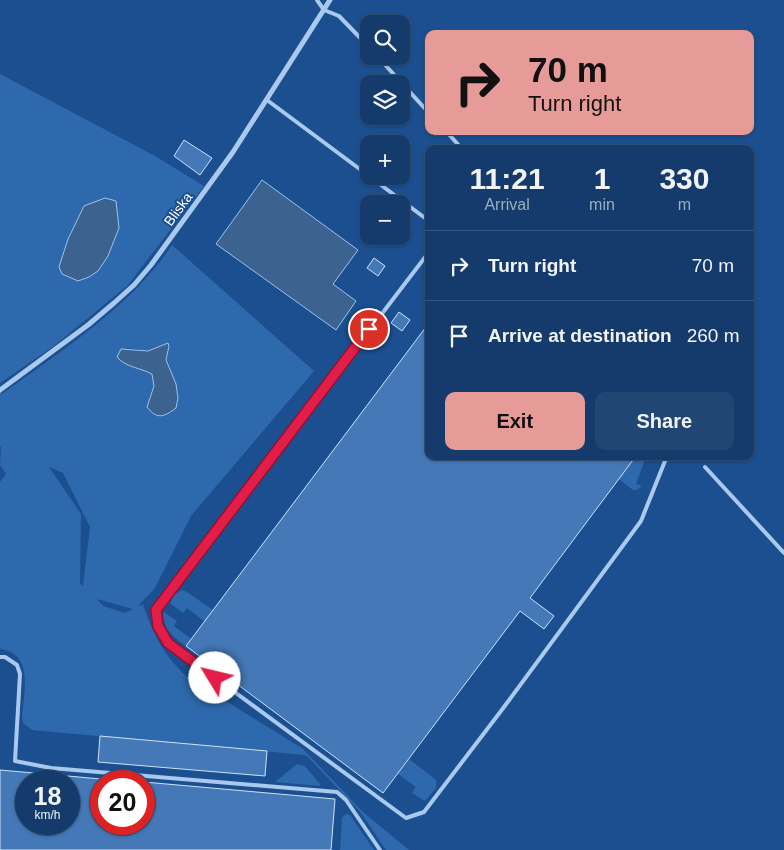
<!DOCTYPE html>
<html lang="en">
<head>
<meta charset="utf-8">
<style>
  :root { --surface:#143b6b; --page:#214673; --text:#f1f3f6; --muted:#9dadc1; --line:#33557e; --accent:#e69b98 }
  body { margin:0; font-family:Helvetica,sans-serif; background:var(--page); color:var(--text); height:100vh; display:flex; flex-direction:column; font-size:19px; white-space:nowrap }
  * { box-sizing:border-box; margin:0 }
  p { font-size:16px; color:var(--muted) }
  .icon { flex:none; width:28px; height:28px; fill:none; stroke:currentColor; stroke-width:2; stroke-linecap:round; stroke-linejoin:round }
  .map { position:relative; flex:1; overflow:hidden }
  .drawer { position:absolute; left:425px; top:145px; width:329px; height:315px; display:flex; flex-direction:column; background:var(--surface); border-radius:10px; box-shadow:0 1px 4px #0004,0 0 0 1px var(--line) }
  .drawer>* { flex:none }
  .banner { position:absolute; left:425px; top:30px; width:329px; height:105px; border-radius:10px; box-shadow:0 1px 4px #0004,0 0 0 1px var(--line); background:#e69b98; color:#111; overflow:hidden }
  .fabs { position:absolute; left:360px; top:15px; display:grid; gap:10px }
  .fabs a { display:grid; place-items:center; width:50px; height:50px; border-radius:10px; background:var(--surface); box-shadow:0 1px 4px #0004,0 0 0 1px var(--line); font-size:25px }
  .speed { position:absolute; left:15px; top:770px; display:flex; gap:10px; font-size:25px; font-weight:700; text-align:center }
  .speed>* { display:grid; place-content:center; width:65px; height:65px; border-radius:50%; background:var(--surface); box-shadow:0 1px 4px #0004,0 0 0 1px var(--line); line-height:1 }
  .speed small { font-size:12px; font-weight:400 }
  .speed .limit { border:8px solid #d22; background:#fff; color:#111 }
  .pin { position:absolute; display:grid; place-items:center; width:42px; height:42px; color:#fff; margin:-21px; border:2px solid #fff; border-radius:50%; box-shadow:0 1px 5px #0007 }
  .me { position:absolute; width:55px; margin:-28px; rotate:306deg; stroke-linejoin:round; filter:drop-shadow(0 0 4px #0008) }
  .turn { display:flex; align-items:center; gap:18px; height:105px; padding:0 20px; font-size:22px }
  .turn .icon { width:65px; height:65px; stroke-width:2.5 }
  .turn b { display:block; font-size:35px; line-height:42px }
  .eta { display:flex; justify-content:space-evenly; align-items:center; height:85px; text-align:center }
  .eta b { font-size:30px; font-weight:700; line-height:35px }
  .action { display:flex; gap:10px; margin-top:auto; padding:10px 20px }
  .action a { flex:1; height:58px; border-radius:10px; background:var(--accent); color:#111; font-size:20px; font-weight:700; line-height:58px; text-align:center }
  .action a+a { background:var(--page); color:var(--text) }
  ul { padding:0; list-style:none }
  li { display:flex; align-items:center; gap:15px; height:70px; padding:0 20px; border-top:1px solid var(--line) }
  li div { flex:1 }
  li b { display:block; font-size:19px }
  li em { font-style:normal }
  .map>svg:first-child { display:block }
  .green { fill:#2e69ad; fill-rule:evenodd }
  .water { fill:#3c6290; stroke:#9cc4f0 }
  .building { fill:#4478b7; stroke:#cfe3fa; fill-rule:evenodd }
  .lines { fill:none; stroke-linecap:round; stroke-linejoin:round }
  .service { stroke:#a9c9ee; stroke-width:4 }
  .minor { stroke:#a9c9ee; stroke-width:5 }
  .route-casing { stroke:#92132f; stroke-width:12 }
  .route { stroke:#e11d48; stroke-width:9 }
  .labels { text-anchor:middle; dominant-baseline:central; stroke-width:4; stroke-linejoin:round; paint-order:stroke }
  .street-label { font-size:14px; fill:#fff; stroke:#1b4f8f }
</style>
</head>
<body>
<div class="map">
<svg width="784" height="850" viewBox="0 0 784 850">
  <rect width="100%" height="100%" fill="#1b4f8f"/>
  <g class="green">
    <path d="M0,74l155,82 49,30 -76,99 -74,61 -54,37z"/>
    <path d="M172,245l142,126 -123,145 -36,72 -17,18 5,-1c11,30 19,48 43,71l117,73 60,63 46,38h-23l-25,-37 -53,-56 -3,-2 -273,-25 -9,-7 -1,-7c2,-23 12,-63 -22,-67v-167l6,-8 -6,-9 1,-19 -1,1v-58l2,5c59,-43 130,-88 170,-149zM164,344l5,2 -3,14 10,24 2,14h-29l5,-12 -2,-12 -8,-5 -16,-4 -1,-17 21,3zM49,467l14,6 27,54 -7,59 -3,-3 1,-69zM97,599l36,10 -8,4 -22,-7z"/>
    <path d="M636,456h10l-10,28 6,2 -5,4h-4l-14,-11z"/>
    <path d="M182,590l5,2 26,18 -8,12 -18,-14 -4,5 -13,-10 4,-8z"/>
    <path d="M164,612l13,9 -3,5 17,13 -5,7c-13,-9 -21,-15 -23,-32z"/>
    <path d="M409,759l27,21v8l-11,13 -13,-8 4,-6 -18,-13z"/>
    <path d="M297,764l8,2 15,18v2l-45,-4z"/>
    <path d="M346,814l4,1 24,35h-34l2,-32z"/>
  </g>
  <g class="water">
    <path d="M262,180l96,70 -25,34 23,17 -20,29 -120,-86z"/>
    <path d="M105,198l11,3 3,27 -11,28 -10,15 -9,6 -11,4 -16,-7 -3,-7 9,-28 16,-33z"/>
    <path d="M168,343l1,3 -3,14 10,24 2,14 -2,10c-12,9 -19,12 -29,-1l7,-21 -2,-12c-11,-6 -27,-7 -35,-17l4,-8 27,2z"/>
  </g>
  <g class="building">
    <path d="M184,140l28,18 -12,17 -26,-19z"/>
    <path d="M374,258l11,8 -7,10 -11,-8z"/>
    <path d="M399,312l11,8 -8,11 -11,-8z"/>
    <path d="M429,323v133h207l-106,142 24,18 -10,13 -24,-18 -137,182 -197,-147z"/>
    <path d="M100,736l167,15 -2,25 -167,-14z"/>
    <path d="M0,770l101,9v45h43v-42l191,17 -4,51h-331zM26,781h43v43h-43z"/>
  </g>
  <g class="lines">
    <g class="service">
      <path d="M317,0l7,10 15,6 30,31"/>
      <path d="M377,56l52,57"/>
      <path d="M267,100l102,76"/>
      <path d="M446,131l16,18"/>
      <path d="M369,176l60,45"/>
      <path d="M429,252l-273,358 2,16 10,17 238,175 18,-6 80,-105 137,-186 26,-65"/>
      <path d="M705,467l79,86"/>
      <path d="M0,657h5l12,8 3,9 -5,87 36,7 286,24 9,8 34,50"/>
    </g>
    <path class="minor" d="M0,390l88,-65 26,-22 20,-18 17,-20 82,-113 97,-152"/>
  </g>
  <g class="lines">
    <g class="route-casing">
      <path id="route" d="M215,678l-47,-35 -10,-17 -2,-16 213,-281"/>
    </g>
    <use href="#route" class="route"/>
  </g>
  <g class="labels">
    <g class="street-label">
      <text transform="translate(178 209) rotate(-54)">Bliska</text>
    </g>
  </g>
</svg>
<div class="fabs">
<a><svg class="icon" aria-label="search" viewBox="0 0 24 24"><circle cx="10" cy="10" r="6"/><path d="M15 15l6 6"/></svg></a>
<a><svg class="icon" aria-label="layers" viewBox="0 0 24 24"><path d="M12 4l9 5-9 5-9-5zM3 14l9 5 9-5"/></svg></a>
<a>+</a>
<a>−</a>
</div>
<div class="speed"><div>18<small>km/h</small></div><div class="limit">20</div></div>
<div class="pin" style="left:369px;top:329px;background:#d93025"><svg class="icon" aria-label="arrive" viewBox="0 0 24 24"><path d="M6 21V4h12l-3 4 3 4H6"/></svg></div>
<svg class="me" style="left:215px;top:678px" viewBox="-20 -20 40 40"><circle r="19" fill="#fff"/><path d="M0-13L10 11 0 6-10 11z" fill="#e11d48"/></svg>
<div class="banner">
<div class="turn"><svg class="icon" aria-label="right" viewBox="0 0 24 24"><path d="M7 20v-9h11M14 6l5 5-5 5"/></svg><div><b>70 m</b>Turn right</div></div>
</div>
<section class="drawer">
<div class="eta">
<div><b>11:21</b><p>Arrival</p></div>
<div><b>1</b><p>min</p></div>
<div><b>330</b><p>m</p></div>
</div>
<ul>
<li><svg class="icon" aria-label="right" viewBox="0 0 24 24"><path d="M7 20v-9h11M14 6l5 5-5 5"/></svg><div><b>Turn right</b></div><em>70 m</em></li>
<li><svg class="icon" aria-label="arrive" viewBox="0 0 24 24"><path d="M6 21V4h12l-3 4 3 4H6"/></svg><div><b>Arrive at destination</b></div><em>260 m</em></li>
</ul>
<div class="action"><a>Exit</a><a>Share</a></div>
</section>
</div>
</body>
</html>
